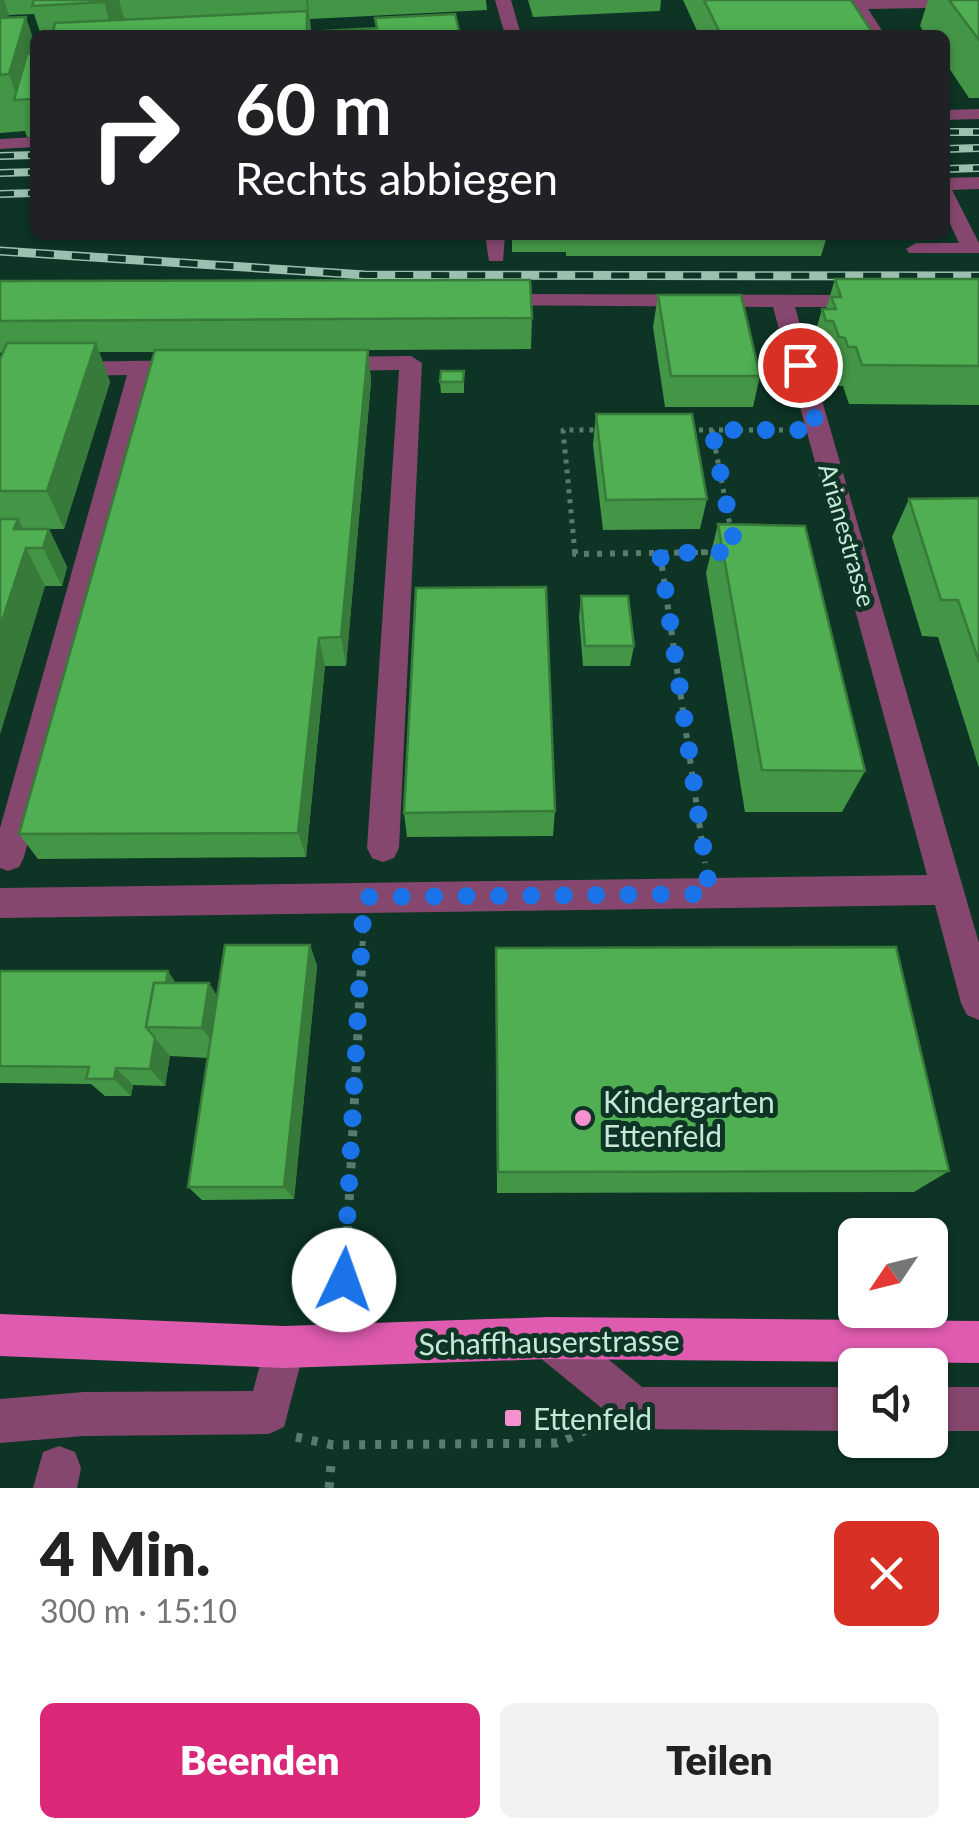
<!DOCTYPE html>
<html lang="de">
<head>
<meta charset="utf-8">
<style>
  :root { --surface:#fff; --page:#f2f2f2; --text:#222; --muted:#767676; --accent:#db2777 }
  body { margin:0; font-family:Lato,sans-serif; background:var(--page); color:var(--text); height:100vh; display:flex; flex-direction:column; font-size:38px; white-space:nowrap }
  * { box-sizing:border-box; margin:0 }
  p { font-size:32px; color:var(--muted) }
  .icon { flex:none; width:55px; height:55px; fill:none; stroke:currentColor; stroke-width:2; stroke-linecap:round; stroke-linejoin:round }
  .map { position:relative; height:1488px; overflow:hidden }
  .drawer { display:flex; flex-direction:column; background:var(--surface); flex:1 }
  .drawer>* { flex:none }
  .hud { position:absolute; left:30px; top:30px; width:920px; height:210px; border-radius:15px; box-shadow:0 2px 8px #0004; background:#202124; color:#fff; overflow:hidden }
  .needle { width:65px; rotate:235deg }
  .controls { position:absolute; left:838px; top:1218px; display:grid; gap:20px }
  .controls a { display:grid; place-items:center; width:110px; height:110px; border-radius:15px; background:var(--surface); box-shadow:0 2px 8px #0004; font-size:50px }
  .pin { position:absolute; display:grid; place-items:center; width:85px; height:85px; color:#fff; margin:-42px; border:5px solid #fff; border-radius:50%; box-shadow:0 2px 10px #0007 }
  .me { position:absolute; width:110px; margin:-55px; rotate:3deg; stroke-linejoin:round; filter:drop-shadow(0 0 8px #0008) }
  .turn { display:flex; align-items:center; gap:35px; height:210px; padding:0 40px; font-size:45px }
  .turn .icon { width:130px; height:130px; stroke-width:2.5 }
  .turn b { display:block; font-size:70px; line-height:85px }
  .round { display:grid; place-items:center; flex:none; width:105px; height:105px; border-radius:15px; background:var(--page) }
  .overview { display:flex; align-items:center; justify-content:space-between; height:170px; padding:0 40px }
  h1 { font-size:60px; font-weight:800; line-height:75px }
  .button { display:flex; gap:20px; margin-top:auto; padding:20px 40px }
  .button a { flex:1; height:115px; border-radius:15px; background:var(--accent); color:#fff; font-size:40px; font-weight:800; line-height:115px; text-align:center }
  .button a+a { background:var(--page); color:var(--text) }
  .map>svg:first-child { display:block }
  .lines { fill:none; stroke-linecap:round; stroke-linejoin:round }
  .path-far2 { stroke:#577c6c; stroke-width:5; stroke-dasharray:4 6; stroke-linecap:butt }
  .path-far1 { stroke:#577c6c; stroke-width:6; stroke-dasharray:5 8; stroke-linecap:butt }
  .path { stroke:#577c6c; stroke-width:9; stroke-dasharray:6 10; stroke-linecap:butt }
  .minor { fill:#86476e; fill-rule:evenodd }
  .major { fill:#de5baf; fill-rule:evenodd }
  .rail-far1-casing { stroke:#9cc0b0; stroke-width:8 }
  .rail-casing { stroke:#9cc0b0; stroke-width:9 }
  .rail-far1 { stroke:#0d3425; stroke-width:5; stroke-dasharray:14; stroke-linecap:butt }
  .rail { stroke:#0d3425; stroke-width:6; stroke-dasharray:18; stroke-linecap:butt }
  .wall { fill:#449647 }
  .shaded-wall { fill:#377a39 }
  .building { fill:#4faf52; stroke:#377a39; stroke-width:2.5 }
  .route { stroke:#1a73e8; stroke-width:18; stroke-dasharray:0 32.4 }
  .poi-dot { fill:#f790ce; stroke:#0d3425; stroke-width:4 }
  .labels { text-anchor:middle; dominant-baseline:central; stroke-width:10; stroke-linejoin:round; paint-order:stroke }
  .street-label { font-size:25px; fill:#c5e8d7; stroke:#0d3425 }
  .near-poi-label { font-size:30px; fill:#c5e8d7; stroke:#0d3425; text-anchor:start }
  .near-street-label { font-size:30px; fill:#c5e8d7; stroke:#0d3425 }
</style>
</head>
<body>
<div class="map">
<svg width="979" height="1488" viewBox="0 0 979 1488">
  <rect width="100%" height="100%" fill="#0d3425"/>
  <g class="lines">
    <g class="path-far2">
      <path d="M689,430h98"/>
      <path d="M712,430l19,101"/>
      <path d="M575,553l-12,-123h39"/>
      <path d="M664,553l56,-1"/>
    </g>
    <g class="path-far1">
      <path d="M575,550v4l145,-2"/>
      <path d="M660,553l45,310"/>
      <path d="M362,959l1,-27"/>
    </g>
    <g class="path">
      <path d="M345,1280l17,-323"/>
      <path d="M296,1437l37,8 224,-2 41,-18"/>
      <path d="M329,1488l2,-23"/>
    </g>
    <g class="minor">
      <path d="M495,0h16l10,35h-16z"/>
      <path d="M846,0h133v7l-111,2 17,26h-16z"/>
      <path d="M979,109v10l-34,1v-10z"/>
      <path d="M35,137v10l-35,2v-10z"/>
      <path d="M979,177v12l-27,1 27,53v10h-70l-3,-4 10,-6h43l-14,-30v-35z"/>
      <path d="M485,235h20l-2,26h-14z"/>
      <path d="M493,294l374,1 11,6 -11,6h-72l184,636v77l-12,-5 -6,-12 -26,-98 -935,13v-30l927,-13 -154,-568 -288,-2 -3,-5 3,-5z"/>
      <path d="M411,356l11,7 -23,485 -5,10 -11,4 -11,-4 -5,-10 32,-478 -71,1 -11,-7 11,-7z"/>
      <path d="M192,360l11,7 -3,5 -50,3 -126,482 -5,10 -11,4 -8,-3v-40l127,-453 -127,2v-14z"/>
      <path d="M549,1317l15,6 78,64h213v44l-220,-2 -15,-6 -86,-70 -6,-15 6,-15z"/>
      <path d="M284,1326l15,6 6,15 -21,80 -15,7 -185,2 -84,7v-44l84,-7 169,-1 16,-59z"/>
      <rect x="930" y="1387" width="49" height="44"/>
      <path d="M59,1446l16,6 6,16 -4,20h-44l10,-36z"/>
    </g>
    <path class="major" d="M0,1314l284,12 265,-9 430,4v42l-430,-4 -265,9 -284,-12z"/>
    <g class="rail-far1-casing">
      <g id="rail-far1">
        <path d="M945,132h34"/>
        <path d="M945,149l34,-1"/>
        <path d="M0,156l35,-1"/>
        <path d="M945,169l34,-1"/>
        <path d="M0,173l35,-1"/>
        <path d="M0,194l35,-1"/>
      </g>
    </g>
    <g class="rail-casing">
      <path id="rail" d="M0,251l365,24 614,1"/>
    </g>
    <use href="#rail-far1" class="rail-far1"/>
    <use href="#rail" class="rail"/>
  </g>
  <g class="wall">
    <path d="M0,0h486l1,10 -177,9 1,12 65,-3 84,7h-419l-7,-21 -25,1 -1,3 27,26v93h-8l-2,-6 -25,2z"/>
    <path d="M528,0h133l-1,11 -127,6z"/>
    <path d="M683,0h168l23,35h-175z"/>
    <path d="M928,0h51v98h-10l-24,-36v-27h-19l-6,-9z"/>
    <path d="M512,235h424l-1,2 -108,-1 -6,20h-255v-4h-54z"/>
    <path d="M835,279h144v126l-130,-1 -6,-18h-8l-2,-9 -7,-1 -5,-16h-7l-3,-12 11,-39h4z"/>
    <path d="M0,281l532,37 -1,31 -163,1 3,31 -25,285h-21l-19,191 -268,2 -19,-25 135,-482h-55l11,30 -46,147h-15l18,38 -5,19h-17l-45,148v-375l3,-7 -3,1z"/>
    <path d="M658,295l102,81 -7,31h-88l-12,-80z"/>
    <path d="M464,371v22h-23l-1,-11z"/>
    <path d="M596,414l111,85 -7,30 -97,1 -10,-85z"/>
    <path d="M979,498v270l-41,-131 -16,-1 -30,-99 17,-38z"/>
    <path d="M718,524l147,247 -23,41h-97l-39,-239z"/>
    <path d="M581,596l53,50 -4,20h-47l-4,-49z"/>
    <path d="M555,811l-2,25 -146,1 -3,-24z"/>
    <path d="M310,945l7,21 -23,233 -92,1 -14,-13 20,-129 -38,-2 -5,30 -32,-1 -2,11h-26l-14,-12 -91,-1v-112l176,12h33l8,13z"/>
    <path d="M496,982l453,189 -35,21 -417,1z"/>
  </g>
  <g class="shaded-wall">
    <path d="M0,0h4l5,15 -9,26z"/>
    <path d="M104,0h15l6,21 -13,14z"/>
    <path d="M306,0h2l3,35h-1z"/>
    <path d="M26,17l9,27v55h-17l-9,-25z"/>
    <path d="M96,343l14,39 -46,147 -17,-38z"/>
    <path d="M368,350l3,31 -25,285 -5,-29z"/>
    <path d="M18,519l15,29h-7l19,38 -45,148v-107l14,-98z"/>
    <path d="M49,529l18,38 -5,19 -19,-38z"/>
    <path d="M319,638l6,28 -19,191 -8,-24z"/>
    <path d="M310,945l7,21 -23,233 -10,-12z"/>
    <path d="M168,971l14,21 -25,35z"/>
    <path d="M209,983l20,32 -6,43 -21,-30z"/>
    <path d="M155,1038l15,18 -5,30 -15,-17z"/>
    <path d="M116,1068l17,17 -2,11 -17,-17z"/>
  </g>
  <g class="building">
    <path d="M34,0h70v2l-72,4z"/>
    <path d="M704,0h147l23,35h-153z"/>
    <path d="M949,0h30v40z"/>
    <path d="M307,11v24h-265l1,-3h10l2,-9z"/>
    <path d="M455,14l5,21h-153v-3l70,-4 -2,-10z"/>
    <path d="M26,17l-17,57 -9,1v-57z"/>
    <path d="M35,53v46l-21,1 13,-46z"/>
    <path d="M835,279h144v87l-117,-1 -6,-18h-8l-3,-9 -6,-1 -6,-16h-7l-4,-12h14l-5,-12h10z"/>
    <path d="M530,280l2,38 -532,3v-40z"/>
    <path d="M658,295h83l19,81h-89z"/>
    <path d="M7,343h89l-49,148h-47v-132z"/>
    <path d="M155,350h213l-27,287 -22,1 -21,195 -279,1z"/>
    <path d="M441,371h23l-1,11h-23z"/>
    <path d="M596,414h96l15,85 -101,1z"/>
    <path d="M979,498v164l-21,-62h-17l-32,-101z"/>
    <path d="M0,519h18l-4,10h35l-6,19h-17l-26,79z"/>
    <path d="M718,524l87,2 60,245 -103,-1z"/>
    <path d="M546,587l9,224 -151,2 12,-225z"/>
    <path d="M581,596h47l6,50h-49z"/>
    <path d="M225,945h85l-26,242h-96z"/>
    <path d="M896,947l53,224 -451,1 -2,-224z"/>
    <path d="M0,971h168l-2,12h-12l-8,44 9,11 -5,31 -34,-1 -2,11h-28l3,-12 -89,-1z"/>
    <path d="M154,983h55l-7,45 -56,-1z"/>
  </g>
  <g class="lines">
    <path class="route" d="M344,1280l20,-383 346,-3 -50,-341 76,-1 -24,-122h106l-18,-65"/>
  </g>
  <g class="poi-dot">
    <circle cx="583" cy="1118" r="10"/>
    <rect x="503" y="1408" width="20" height="20" rx="5"/>
  </g>
  <g class="labels">
    <g class="street-label">
      <text transform="translate(848 535) rotate(74)">Arianestrasse</text>
    </g>
    <g class="near-poi-label">
      <text x="603" y="1101">Kindergarten<tspan x="603" dy="34">Ettenfeld</tspan></text>
      <text x="533" y="1418">Ettenfeld</text>
    </g>
    <g class="near-street-label">
      <text transform="translate(549 1341) rotate(-1)">Schaffhauserstrasse</text>
    </g>
  </g>
</svg>
<div class="controls">
<a><svg class="needle" viewBox="-14 -14 28 28"><path d="M0-13l5 13h-10z" fill="#e53935"/><path d="M0 13l5-13h-10z" fill="#767676"/></svg></a>
<a><svg class="icon" aria-label="sound" viewBox="0 0 24 24"><path d="M4 9h4l5-4v14l-5-4H4zM17 9q2 3 0 6"/></svg></a>
</div>
<div class="pin" style="left:800px;top:365px;background:#d93025"><svg class="icon" aria-label="arrive" viewBox="0 0 24 24"><path d="M6 21V4h12l-3 4 3 4H6"/></svg></div>
<svg class="me" style="left:344px;top:1280px" viewBox="-20 -20 40 40"><circle r="19" fill="#fff"/><path d="M0-13L10 11 0 6-10 11z" fill="#1a73e8"/></svg>
<div class="hud">
<div class="turn"><svg class="icon" aria-label="right" viewBox="0 0 24 24"><path d="M7 20v-9h11M14 6l5 5-5 5"/></svg><div><b>60 m</b>Rechts abbiegen</div></div>
</div>
</div>
<section class="drawer">
<div class="overview"><div><h1>4 Min.</h1><p>300 m · 15:10</p></div><a class="round" style="background:#d93025;color:#fff"><svg class="icon" aria-label="close" viewBox="0 0 24 24"><path d="M6 6l12 12M18 6L6 18"/></svg></a></div>
<div class="button"><a>Beenden</a><a>Teilen</a></div>
</section>
</body>
</html>
